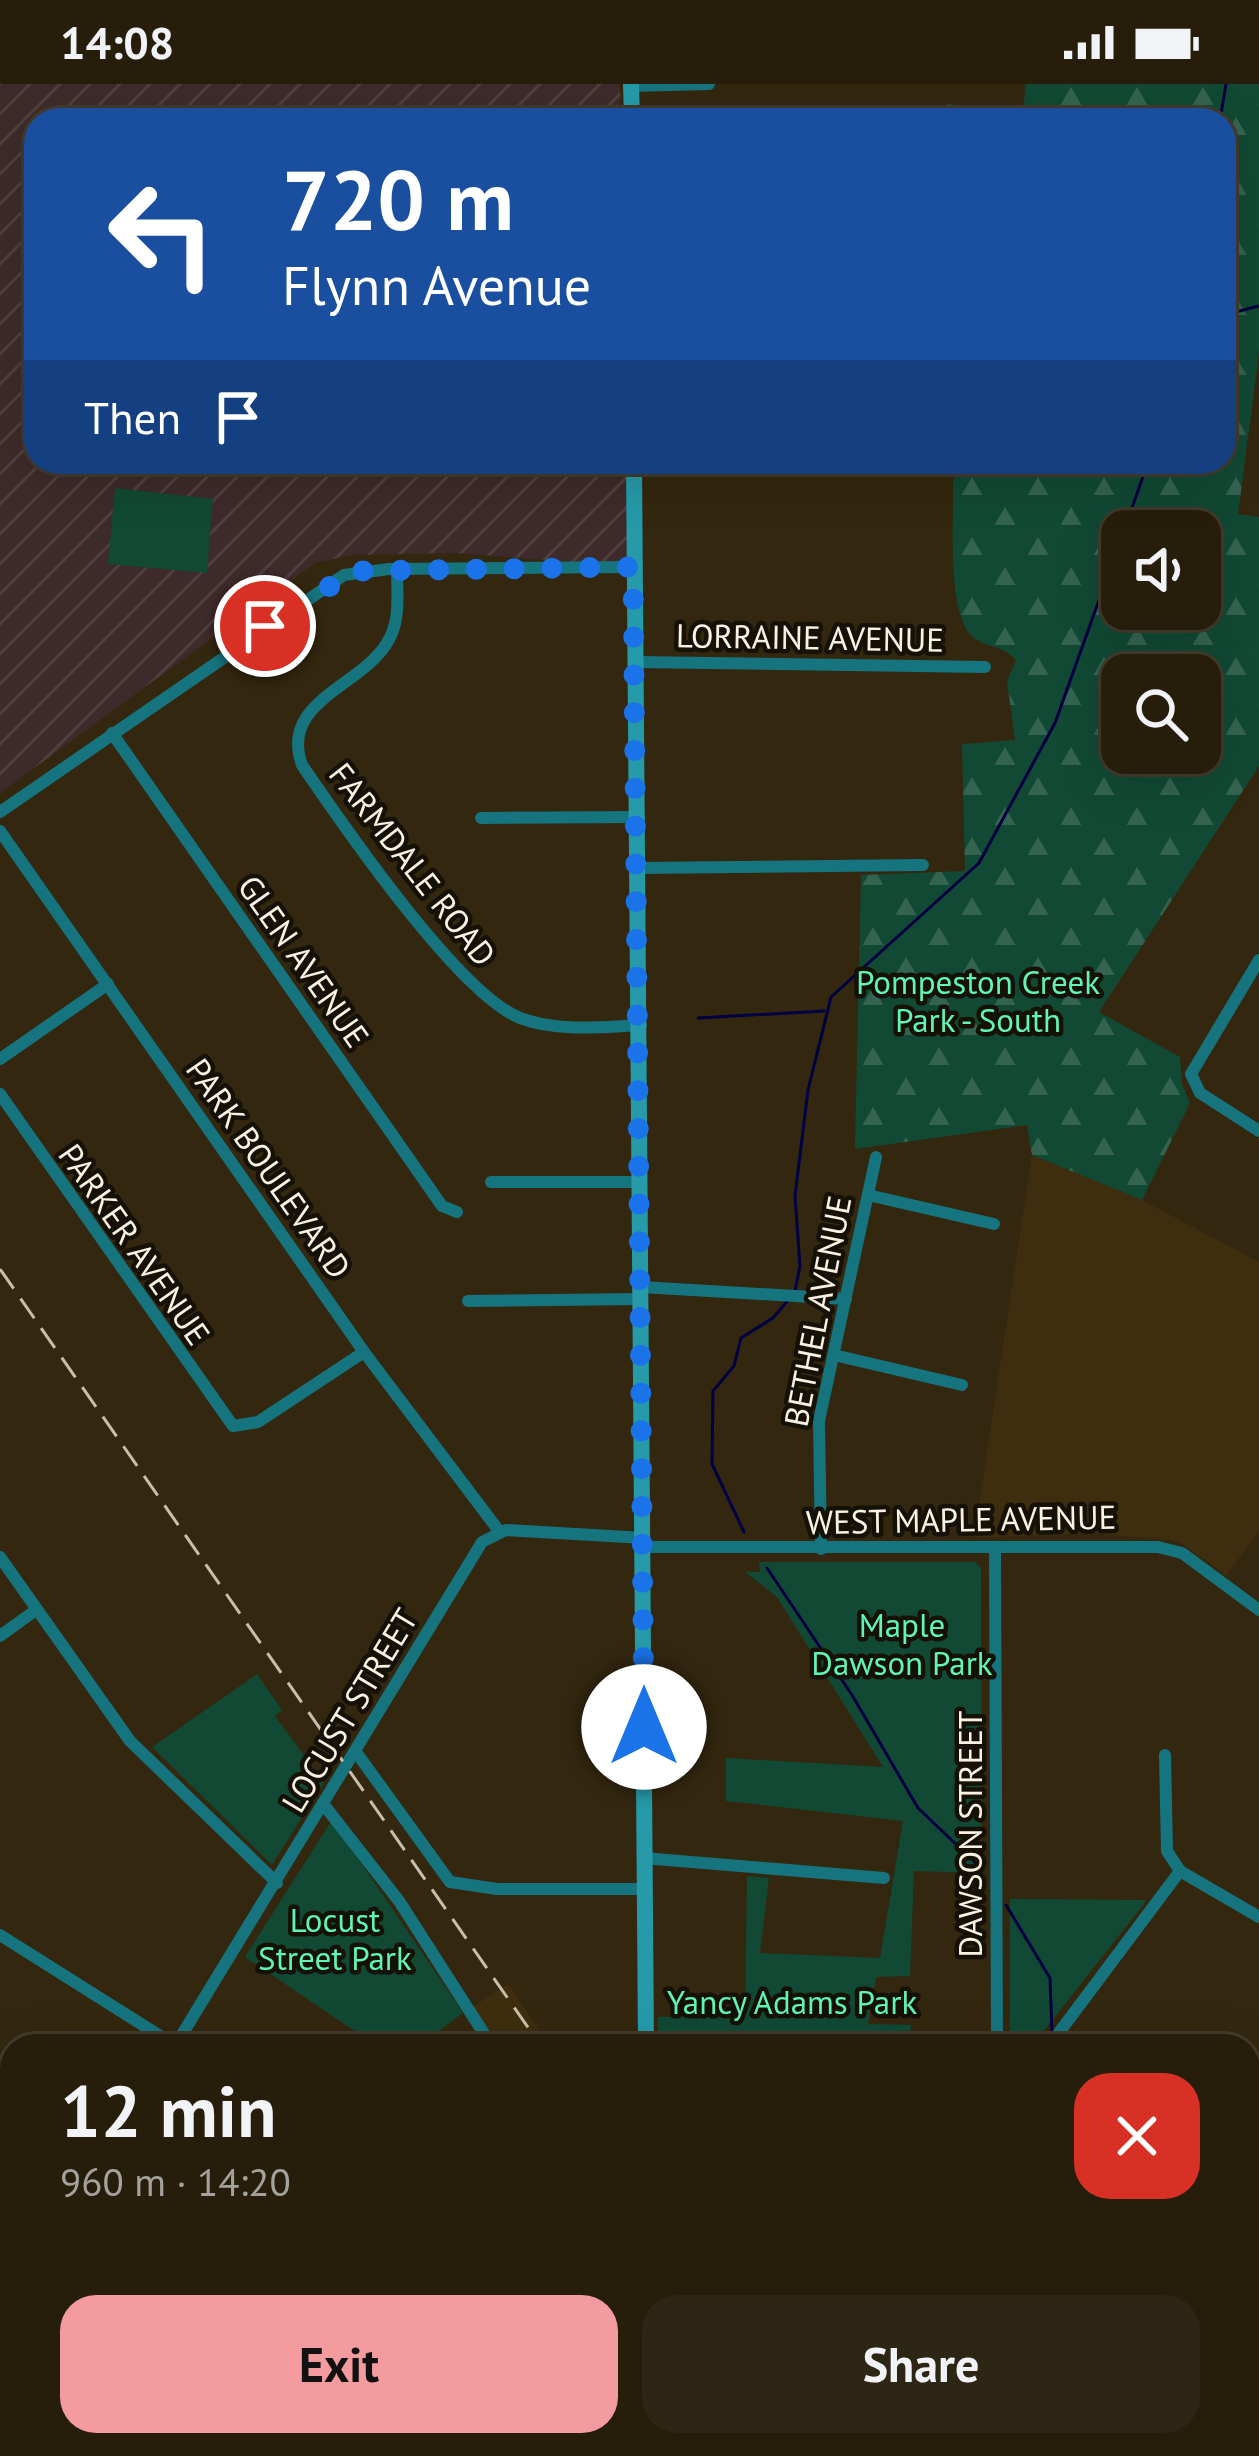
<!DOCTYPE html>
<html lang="en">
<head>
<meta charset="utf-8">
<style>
  :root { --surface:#261d0b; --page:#2e2614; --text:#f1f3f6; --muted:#a4a29d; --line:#423b2c; --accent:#f49b9f }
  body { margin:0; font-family:"PT Sans",sans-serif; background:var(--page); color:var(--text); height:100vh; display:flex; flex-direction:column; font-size:45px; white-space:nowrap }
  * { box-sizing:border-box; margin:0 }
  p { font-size:39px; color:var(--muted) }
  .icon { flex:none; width:66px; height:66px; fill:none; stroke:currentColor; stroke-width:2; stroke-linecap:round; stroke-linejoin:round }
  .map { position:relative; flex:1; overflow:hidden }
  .panel { position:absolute; left:0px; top:1950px; width:1260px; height:423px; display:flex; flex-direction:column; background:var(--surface); border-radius:36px 36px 0 0; box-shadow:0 12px 48px #0002,0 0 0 3px var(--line) }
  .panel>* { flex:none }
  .top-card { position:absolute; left:24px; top:24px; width:1212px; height:366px; border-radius:36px; box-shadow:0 12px 48px #0002,0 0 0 3px var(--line); background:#1a4fa0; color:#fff; overflow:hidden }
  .controls { position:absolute; left:1101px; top:426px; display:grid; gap:24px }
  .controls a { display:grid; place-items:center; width:120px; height:120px; border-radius:24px; background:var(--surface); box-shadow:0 12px 48px #0002,0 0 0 3px var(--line); font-size:60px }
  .pin { position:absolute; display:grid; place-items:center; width:102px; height:102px; color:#fff; margin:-51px; border:6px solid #fff; border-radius:50%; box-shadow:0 3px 12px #0007 }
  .me { position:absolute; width:132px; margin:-66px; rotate:0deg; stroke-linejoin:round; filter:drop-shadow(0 0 9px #0008) }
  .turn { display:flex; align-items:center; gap:42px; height:252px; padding:0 60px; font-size:54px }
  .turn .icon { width:156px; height:156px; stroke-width:2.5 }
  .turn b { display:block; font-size:84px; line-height:102px }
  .then { display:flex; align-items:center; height:114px; padding:0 60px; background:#0003; gap:24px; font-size:45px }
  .round { display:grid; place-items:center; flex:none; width:126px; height:126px; border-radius:36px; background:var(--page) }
  .overview { display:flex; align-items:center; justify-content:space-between; height:204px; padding:0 60px }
  h1 { font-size:72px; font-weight:600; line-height:90px }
  .button { display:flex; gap:24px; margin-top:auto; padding:24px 60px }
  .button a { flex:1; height:138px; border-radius:36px; background:var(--accent); color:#111; font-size:48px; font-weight:600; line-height:138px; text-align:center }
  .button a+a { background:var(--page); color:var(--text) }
  .status { display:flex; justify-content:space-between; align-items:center; height:84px; padding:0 60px; background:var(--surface); direction:ltr }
  .status svg { height:33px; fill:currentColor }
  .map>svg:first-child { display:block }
  .built { fill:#3e2e0f }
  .industrial { fill:url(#industrial-furrows) }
  .forest { fill:url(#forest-firs); fill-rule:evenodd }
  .green { fill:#114934 }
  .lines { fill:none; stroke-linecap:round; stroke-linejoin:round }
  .stream { stroke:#000042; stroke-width:3 }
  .minor { stroke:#16747f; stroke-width:12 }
  .secondary { stroke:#269aa9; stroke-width:16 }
  .primary { stroke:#53b5c3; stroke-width:18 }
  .rail { stroke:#c7bead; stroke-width:3; stroke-dasharray:24 12; stroke-linecap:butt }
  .route { stroke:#1a73e8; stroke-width:21; stroke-dasharray:0 37.8 }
  .labels { text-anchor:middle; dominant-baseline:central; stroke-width:9; stroke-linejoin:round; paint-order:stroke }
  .street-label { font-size:33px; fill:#f9f1e2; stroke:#161107 }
  .park-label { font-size:33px; fill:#5ff4b8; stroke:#161107 }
</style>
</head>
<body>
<div class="status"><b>14:08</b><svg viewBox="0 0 49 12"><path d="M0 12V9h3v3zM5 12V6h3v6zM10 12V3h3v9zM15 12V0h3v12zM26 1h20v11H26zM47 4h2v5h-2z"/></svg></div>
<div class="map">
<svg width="1259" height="2372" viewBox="0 0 1259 2372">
  <defs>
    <pattern id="industrial-furrows" width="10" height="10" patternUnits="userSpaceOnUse" patternTransform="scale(3)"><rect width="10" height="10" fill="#3e2a2a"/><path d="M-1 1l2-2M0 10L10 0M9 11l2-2" fill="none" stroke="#513f3e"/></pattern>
    <pattern id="forest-firs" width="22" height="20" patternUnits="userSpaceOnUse" patternTransform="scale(3)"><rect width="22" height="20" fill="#114934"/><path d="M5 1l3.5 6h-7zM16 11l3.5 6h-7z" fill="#346451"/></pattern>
  </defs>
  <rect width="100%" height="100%" fill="#33270f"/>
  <g class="built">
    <path d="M1032,1071l110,45 117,62v270l-33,43 -48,-34 -88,-8 -116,5z"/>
    <path d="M508,1900l42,62h-66l-21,-33z"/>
    <path d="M887,2361h58l18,11h-83z"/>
  </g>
  <g class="industrial">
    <path d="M0,0h620l1,36h-585v342h594l3,105 -177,-14 -104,2 -37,8 -315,230z"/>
    <path d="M1049,2361h184l-8,11h-184z"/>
  </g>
  <path class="forest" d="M1026,0h233v269l-21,161 21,3v249l-160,246 81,45 2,27 8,19 -48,97 -110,-45 -5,-30 -172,24 6,-274 104,-4 -3,-127 53,-4 -8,-59 9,-20c-12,-18 -35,-12 -47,-28 -22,-30 -15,-113 -16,-152l11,-19h260v-342h-274l-2,-16 75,7zM1122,447h78v78h-78zM1122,591h78v78h-78z"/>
  <g class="green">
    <path d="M115,404l98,11 -6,74 -99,-9z"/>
    <path d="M759,1478h216l6,6 1,305 -68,-2 -4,105 -34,1 -8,47 43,1 -1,21h-162l-2,-12 -88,2v-19l87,-2 2,-139 22,2 -9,75 120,5 23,-137 -177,-20v-43l157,9 -106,-170 -32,-25h15z"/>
    <path d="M257,1590l25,36 -7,6 49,66 -52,83 -120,-118z"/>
    <path d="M332,1736l131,193 -45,33h-41l-132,-89z"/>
    <path d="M1010,1815l137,1 -115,146h-22z"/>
  </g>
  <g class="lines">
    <g class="stream">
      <path d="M1220,36l6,-36"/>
      <path d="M1224,231l35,-9"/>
      <path d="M1124,447l24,-69"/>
      <path d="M698,934l126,-7"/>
      <path d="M795,1207l5,-25 -5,-70 13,-106 23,-93 148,-134 76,-140 67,-187"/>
      <path d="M744,1448l-32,-68 1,-73 21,-25 7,-28 32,-20 16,-19"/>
      <path d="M767,1484l85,127 66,113 63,60"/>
      <path d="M1006,1821l44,73 2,55"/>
    </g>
    <g class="minor">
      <path d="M632,2l77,-2"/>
      <path d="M397,485c0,25 4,52 -10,74 -27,44 -108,59 -85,122 41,60 156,228 218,253 38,14 81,9 121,7"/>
      <path d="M635,578l350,5"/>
      <path d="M112,649l330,473 15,6"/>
      <path d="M0,728l344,-237 45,-6 244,-2"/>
      <path d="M481,734l158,-1"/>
      <path d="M0,747l364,521 135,179"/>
      <path d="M639,784l284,-3"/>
      <path d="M1259,876l-68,114 9,19 59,38"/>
      <path d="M0,975l108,-75"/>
      <path d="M0,1010l233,332 25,-4 106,-70"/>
      <path d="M491,1098h150"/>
      <path d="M868,1111l126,29"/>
      <path d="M641,1203l205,12"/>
      <path d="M468,1217l173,-2"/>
      <path d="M834,1271l128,30"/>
      <path d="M644,1463h514l24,6 77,57"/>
      <path d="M821,1465l-2,-128 57,-264"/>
      <path d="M995,1466l2,496"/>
      <path d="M0,1473l130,184 147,142"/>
      <path d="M0,1552l36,-26"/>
      <path d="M356,1668l94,130 47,7h145"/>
      <path d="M1165,1671l2,96 13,20"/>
      <path d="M324,1721l75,96 93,145"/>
      <path d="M643,1774l241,20"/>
      <path d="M1180,1787l79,46"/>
      <path d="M0,1851l176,111"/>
      <path d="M175,1962l307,-504 24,-12 138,8"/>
      <path d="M1049,1962l131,-175"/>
      <path d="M1248,2076l11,-15"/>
      <path d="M0,2126l12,7"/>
      <path d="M1248,2132l11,8"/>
      <path d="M0,2205l12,-16"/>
      <path d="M371,2361l17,11"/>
      <path d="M797,2361l18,11"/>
      <path d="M1001,2361v11"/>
      <path d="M1030,2372l8,-11"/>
    </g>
    <g class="secondary">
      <path d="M631,0l1,36"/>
      <path d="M634,378l12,1584"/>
      <path d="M648,2361v11"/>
    </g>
    <g class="primary">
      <path d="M0,2344l12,8"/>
      <path d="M25,2361l15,11"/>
    </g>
    <g class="rail">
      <path d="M0,1185l541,777"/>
      <path d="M832,2361l12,11"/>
    </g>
  </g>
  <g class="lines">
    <path class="route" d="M265,542l90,-55 278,-4 11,1160"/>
  </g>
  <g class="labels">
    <g class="street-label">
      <text transform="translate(810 553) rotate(1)">LORRAINE AVENUE</text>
      <text transform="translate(413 780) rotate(52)">FARMDALE ROAD</text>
      <text transform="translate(304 877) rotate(55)">GLEN AVENUE</text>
      <text transform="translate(269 1084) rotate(55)">PARK BOULEVARD</text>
      <text transform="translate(135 1160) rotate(55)">PARKER AVENUE</text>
      <text transform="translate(817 1227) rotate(-79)">BETHEL AVENUE</text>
      <text transform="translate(961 1435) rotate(-1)">WEST MAPLE AVENUE</text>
      <text transform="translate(349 1626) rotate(-59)">LOCUST STREET</text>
      <text transform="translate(969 1750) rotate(-90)">DAWSON STREET</text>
    </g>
    <g class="park-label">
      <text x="978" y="897">Pompeston Creek<tspan x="978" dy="38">Park - South</tspan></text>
      <text x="902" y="1540">Maple<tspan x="902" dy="38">Dawson Park</tspan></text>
      <text x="335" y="1835">Locust<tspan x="335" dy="38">Street Park</tspan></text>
      <text x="792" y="1917">Yancy Adams Park</text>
    </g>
  </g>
</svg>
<div class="controls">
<a><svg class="icon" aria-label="sound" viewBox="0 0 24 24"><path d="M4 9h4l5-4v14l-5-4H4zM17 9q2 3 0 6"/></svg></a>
<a><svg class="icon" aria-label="search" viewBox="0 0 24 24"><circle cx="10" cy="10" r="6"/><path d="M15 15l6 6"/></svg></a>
</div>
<div class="pin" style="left:265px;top:542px;background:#d93025"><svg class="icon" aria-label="arrive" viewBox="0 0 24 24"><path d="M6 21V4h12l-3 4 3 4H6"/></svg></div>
<svg class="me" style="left:644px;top:1643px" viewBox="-20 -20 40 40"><circle r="19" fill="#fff"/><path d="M0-13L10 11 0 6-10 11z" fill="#1a73e8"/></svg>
<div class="top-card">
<div class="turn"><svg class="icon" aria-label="left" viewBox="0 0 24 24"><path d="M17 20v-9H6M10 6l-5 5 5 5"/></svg><div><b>720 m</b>Flynn Avenue</div></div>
<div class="then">Then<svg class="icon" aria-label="arrive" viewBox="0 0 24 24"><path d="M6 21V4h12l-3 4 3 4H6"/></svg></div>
</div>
<section class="panel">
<div class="overview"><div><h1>12 min</h1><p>960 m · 14:20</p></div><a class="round" style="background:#d93025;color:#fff"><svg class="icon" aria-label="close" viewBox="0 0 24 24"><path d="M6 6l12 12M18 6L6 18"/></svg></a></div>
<div class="button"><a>Exit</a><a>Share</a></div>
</section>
</div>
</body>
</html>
